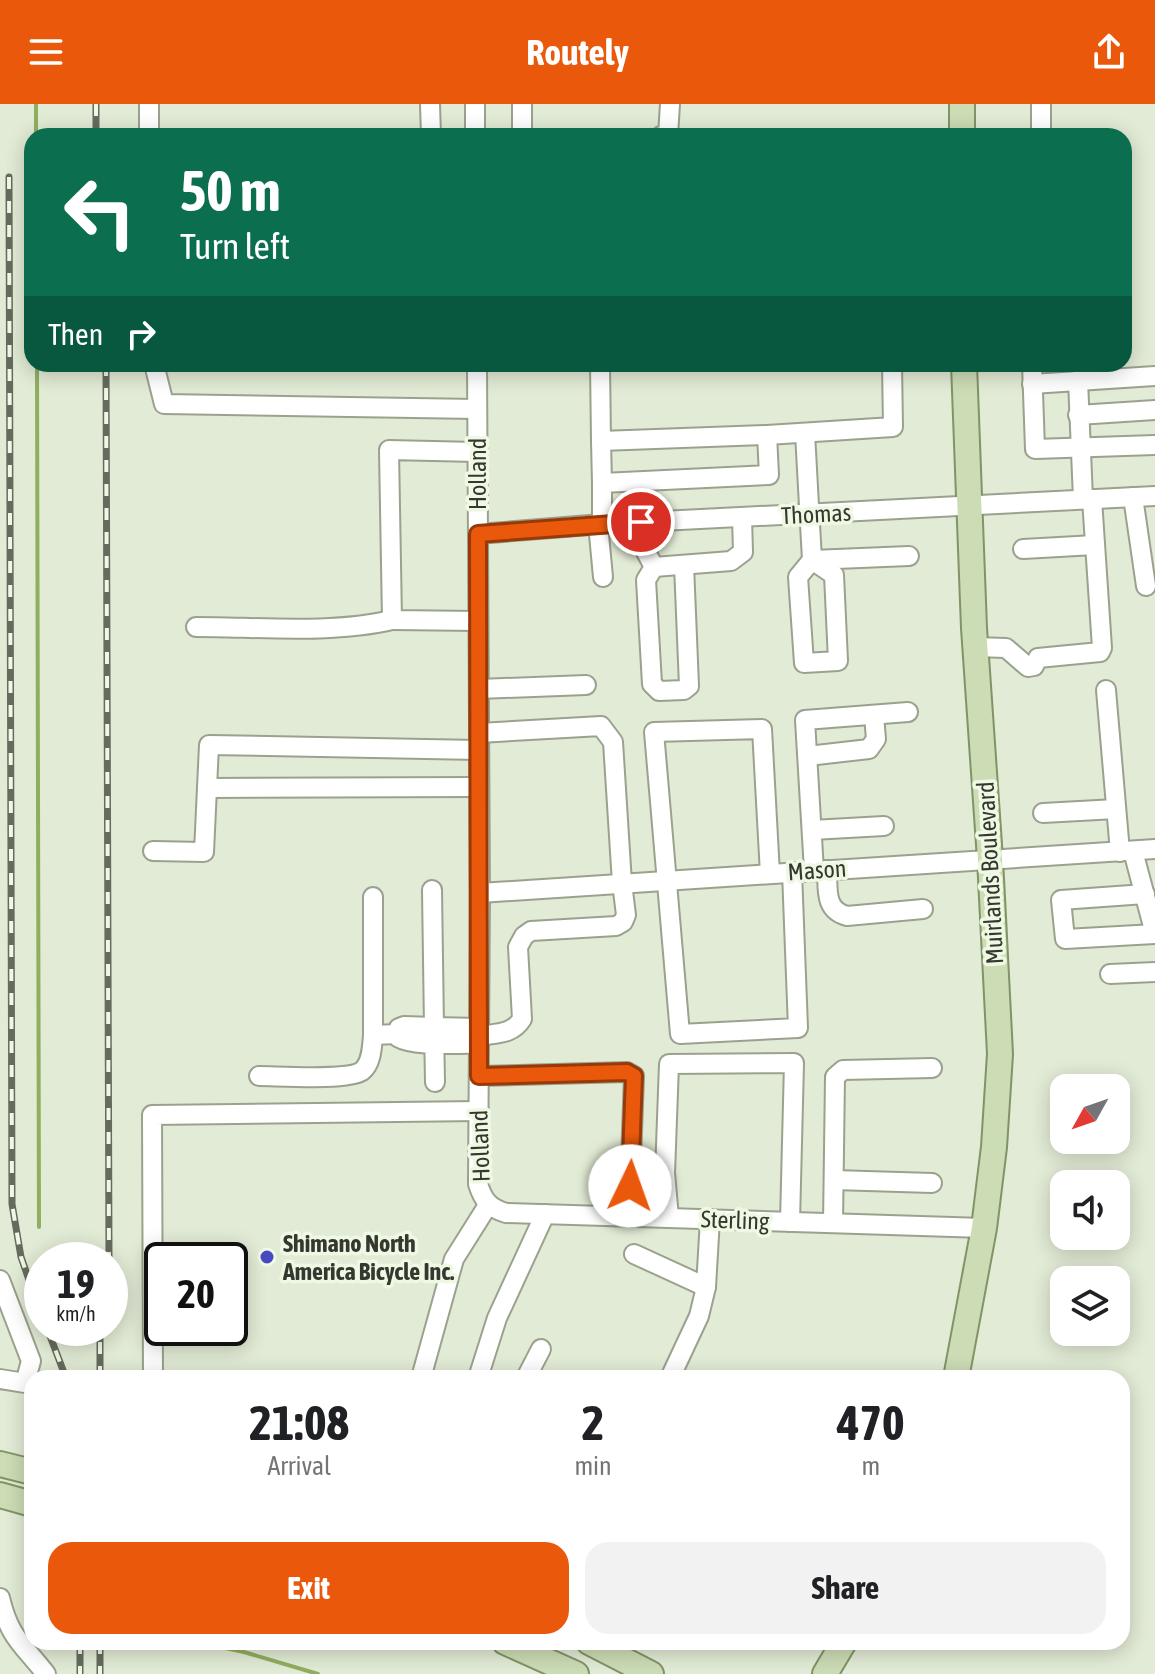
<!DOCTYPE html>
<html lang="en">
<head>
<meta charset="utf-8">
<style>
  :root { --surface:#fff; --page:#f2f2f2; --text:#202124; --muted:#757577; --accent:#ea580c }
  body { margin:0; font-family:"Asap Condensed",sans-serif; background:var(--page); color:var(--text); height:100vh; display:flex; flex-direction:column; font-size:30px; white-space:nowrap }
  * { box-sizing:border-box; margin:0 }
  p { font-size:26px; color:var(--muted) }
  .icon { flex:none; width:44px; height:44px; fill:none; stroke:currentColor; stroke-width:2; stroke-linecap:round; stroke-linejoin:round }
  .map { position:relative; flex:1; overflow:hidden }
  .details { position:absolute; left:24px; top:1266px; width:1106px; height:280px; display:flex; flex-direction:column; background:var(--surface); border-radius:24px; box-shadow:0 4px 20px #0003 }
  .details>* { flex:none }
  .guide { position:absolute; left:24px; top:24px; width:1108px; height:244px; border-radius:24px; box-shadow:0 4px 20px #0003; background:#0b6e4f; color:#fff; overflow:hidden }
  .needle { width:52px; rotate:230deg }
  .controls { position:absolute; left:1050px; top:970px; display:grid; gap:16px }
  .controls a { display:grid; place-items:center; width:80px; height:80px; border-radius:16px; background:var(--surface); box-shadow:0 4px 20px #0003; font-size:40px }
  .speed { position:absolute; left:24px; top:1138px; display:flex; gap:16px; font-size:40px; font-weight:700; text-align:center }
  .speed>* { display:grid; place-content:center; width:104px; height:104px; border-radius:50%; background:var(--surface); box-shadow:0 4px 20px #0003; line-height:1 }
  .speed small { font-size:20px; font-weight:400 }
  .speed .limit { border:4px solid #111; border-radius:12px; background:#fff; color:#111 }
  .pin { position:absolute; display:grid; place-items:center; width:68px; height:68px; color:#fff; margin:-34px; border:4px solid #fff; border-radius:50%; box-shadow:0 2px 8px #0007 }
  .me { position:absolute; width:88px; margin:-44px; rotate:3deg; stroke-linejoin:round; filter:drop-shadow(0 0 6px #0008) }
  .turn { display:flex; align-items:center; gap:28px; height:168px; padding:0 24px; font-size:36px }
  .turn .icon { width:104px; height:104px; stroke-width:2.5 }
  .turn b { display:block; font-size:56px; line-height:68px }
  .then { display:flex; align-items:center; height:76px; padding:0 24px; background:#0003; gap:16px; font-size:30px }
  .eta { display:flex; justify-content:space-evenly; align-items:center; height:136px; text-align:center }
  .eta b { font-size:48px; font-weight:700; line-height:56px }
  .primary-button { display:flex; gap:16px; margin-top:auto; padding:16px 24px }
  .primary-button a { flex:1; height:92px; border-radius:24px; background:var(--accent); color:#fff; font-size:32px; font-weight:700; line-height:92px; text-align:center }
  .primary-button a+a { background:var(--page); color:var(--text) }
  header { display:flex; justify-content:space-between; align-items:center; height:104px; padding:0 24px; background:var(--accent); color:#fff; font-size:36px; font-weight:700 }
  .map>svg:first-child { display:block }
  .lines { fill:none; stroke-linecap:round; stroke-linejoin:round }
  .stream { stroke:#90ae5f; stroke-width:4 }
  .minor-casing { stroke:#9aa28e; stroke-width:22 }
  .major-casing { stroke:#819466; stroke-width:28 }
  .minor { stroke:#fff; stroke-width:18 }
  .major { stroke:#ccdcb5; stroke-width:24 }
  .rail-casing { stroke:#666b5f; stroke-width:7 }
  .rail { stroke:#eff8e2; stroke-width:4; stroke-dasharray:12; stroke-linecap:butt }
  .route-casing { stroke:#983908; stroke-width:20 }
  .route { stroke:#ea580c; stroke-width:14 }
  .poi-dot { fill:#484ac0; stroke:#eff8e2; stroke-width:3 }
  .labels { text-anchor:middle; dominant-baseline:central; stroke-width:7; stroke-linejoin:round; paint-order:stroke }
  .street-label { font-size:24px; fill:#353830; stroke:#eff8e2 }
  .poi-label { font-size:24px; font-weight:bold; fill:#353830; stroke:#eff8e2; text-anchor:start }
</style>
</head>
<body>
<header><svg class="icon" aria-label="menu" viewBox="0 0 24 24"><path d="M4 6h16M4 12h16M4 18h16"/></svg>Routely<svg class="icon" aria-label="share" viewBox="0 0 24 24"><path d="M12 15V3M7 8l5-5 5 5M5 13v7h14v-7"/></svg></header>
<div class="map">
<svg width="1155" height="1570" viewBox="0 0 1155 1570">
  <rect width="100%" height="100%" fill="#e2ebd5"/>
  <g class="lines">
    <g class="stream">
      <path d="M36,0v32"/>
      <path d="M37,260l2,863"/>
      <path d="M197,1538l47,10 74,22"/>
    </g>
    <g class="minor-casing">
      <g id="minor">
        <path d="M149,0v32"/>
        <path d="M430,0l1,32"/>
        <path d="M475,0v32"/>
        <path d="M522,0v32"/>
        <path d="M661,32h7l2,-32"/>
        <path d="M1041,32v-32"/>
        <path d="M154,260l10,40 313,5"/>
        <path d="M477,260l3,529 -2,291c5,16 11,24 28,29l478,15"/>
        <path d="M600,260l1,77"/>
        <path d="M1032,260l3,85 120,-4"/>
        <path d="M1078,276l5,119"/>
        <path d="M1032,280l123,-8"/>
        <path d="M1078,311l77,-5"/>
        <path d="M805,329l7,127 -14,17 6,86 34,-2 -4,-86 -22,-15 97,-4"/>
        <path d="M477,348l-88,-2 3,170 86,1"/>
        <path d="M602,379l-1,-42 166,-6"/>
        <path d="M1133,393l13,89"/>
        <path d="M641,418l4,28 9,17 77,-6 12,-9 -1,-34"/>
        <path d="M598,420l5,53"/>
        <path d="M602,420v-41l167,-8 -2,-40 126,-8 -1,-63"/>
        <path d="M478,430l124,-10 553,-28"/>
        <path d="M1023,445l72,-4"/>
        <path d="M654,463l-8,13 6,104 7,7 25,-1 5,-4 -5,-121"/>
        <path d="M196,523c61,0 137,7 196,-7"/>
        <path d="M975,543l31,1 22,19 6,-1 4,-8 62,-6 2,-4 -10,-149"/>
        <path d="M479,585l107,-4"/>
        <path d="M1106,586l14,162"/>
        <path d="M479,646l-270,-5 -2,43 272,-1"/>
        <path d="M808,652l61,-7 7,-10 -2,-23"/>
        <path d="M1043,709l73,-4"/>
        <path d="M812,726l72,-4"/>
        <path d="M153,747l51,1 3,-64"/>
        <path d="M1133,747l22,83"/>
        <path d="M827,766c1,19 -3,40 20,46l76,-7"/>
        <path d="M814,767l-9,-151 103,-8"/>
        <path d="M770,770l-8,-145 -108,3 26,302 118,-6 -6,-156"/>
        <path d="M432,786l2,137 45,1"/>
        <path d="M480,789l675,-44"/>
        <path d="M1145,790l-84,6 4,39 90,-5"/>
        <path d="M373,793v138"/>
        <path d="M1110,870l45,-2"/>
        <path d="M479,932c17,-3 33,-1 43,-17l-4,-72 6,-11 7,-5 85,-5 7,-4 3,-7 -4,-32 -9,-141 -12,-16 -122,7"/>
        <path d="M259,972c19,0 89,5 103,-5 10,-8 10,-25 11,-36l25,-1"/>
        <path d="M479,972l148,-4 7,4 -5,141"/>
        <path d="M435,978l-1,-55 -30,-1 -5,2v10c16,9 60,5 80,6"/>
        <path d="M834,1076l98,3"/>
        <path d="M669,1114l-4,-45 4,-109 125,-1 -4,159"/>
        <path d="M833,1119l2,-146 8,-7 89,-2"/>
        <path d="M634,1150l72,33 4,-68"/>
        <path d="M0,1176l31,81 -6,22 -25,-4"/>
        <path d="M153,1274l-1,-263 327,-4"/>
        <path d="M421,1274l33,-119 34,-54"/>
        <path d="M478,1274l19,-60 48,-104"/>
        <path d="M526,1274l15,-29"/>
        <path d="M670,1274l29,-62 7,-29"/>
        <path d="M0,1494c10,41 22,45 46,76"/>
      </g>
    </g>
    <g class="major-casing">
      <g id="major">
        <path d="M962,32v-32"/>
        <path d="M956,1274l28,-150 10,-81 6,-93 -10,-195 -16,-231 -10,-264"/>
        <path d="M0,1360l32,8"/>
        <path d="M0,1391l32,9"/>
        <path d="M505,1538l71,32"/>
        <path d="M589,1538l62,32"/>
        <path d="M825,1570l19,-32"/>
      </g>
    </g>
    <use href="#minor" class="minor"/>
    <use href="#major" class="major"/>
    <g class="rail-casing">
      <g id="rail">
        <path d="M96,0v32"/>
        <path d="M9,73l3,1027 9,53 21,60"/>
        <path d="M106,260l3,896"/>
        <path d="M47,1224l19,50"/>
        <path d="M100,1274v-50"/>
        <path d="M80,1538v32"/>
        <path d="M100,1538v32"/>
      </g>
    </g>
    <use href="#rail" class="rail"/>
  </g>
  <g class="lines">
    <g class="route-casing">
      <path id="route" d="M630,1082l4,-110 -7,-4 -148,4 -1,-542 163,-12"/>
    </g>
    <use href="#route" class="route"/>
  </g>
  <circle class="poi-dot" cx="267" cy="1153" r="8"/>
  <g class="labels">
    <g class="street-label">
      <text transform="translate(477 370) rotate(-90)">Holland</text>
      <text transform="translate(816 410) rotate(-3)">Thomas</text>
      <text transform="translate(817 766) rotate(-4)">Mason</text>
      <text transform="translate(990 769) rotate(-93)">Muirlands Boulevard</text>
      <text transform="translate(480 1042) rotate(-92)">Holland</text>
      <text transform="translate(735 1116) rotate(2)">Sterling</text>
    </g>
    <g class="poi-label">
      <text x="283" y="1139">Shimano North<tspan x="283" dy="28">America Bicycle Inc.</tspan></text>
    </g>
  </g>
</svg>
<div class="controls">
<a><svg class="needle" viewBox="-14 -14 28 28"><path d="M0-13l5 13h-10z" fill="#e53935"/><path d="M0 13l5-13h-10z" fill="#757577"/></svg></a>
<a><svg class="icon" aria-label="sound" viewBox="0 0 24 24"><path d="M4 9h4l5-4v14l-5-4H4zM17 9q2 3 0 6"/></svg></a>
<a><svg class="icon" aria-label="layers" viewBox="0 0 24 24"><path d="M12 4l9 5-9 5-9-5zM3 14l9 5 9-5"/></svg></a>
</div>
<div class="speed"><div>19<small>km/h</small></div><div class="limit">20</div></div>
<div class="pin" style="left:641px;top:418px;background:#d93025"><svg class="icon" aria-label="arrive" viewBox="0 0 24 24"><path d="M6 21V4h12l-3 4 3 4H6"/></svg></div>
<svg class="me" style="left:630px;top:1082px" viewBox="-20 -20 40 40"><circle r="19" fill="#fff"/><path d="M0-13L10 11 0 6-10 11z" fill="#ea580c"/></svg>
<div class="guide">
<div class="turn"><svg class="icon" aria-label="left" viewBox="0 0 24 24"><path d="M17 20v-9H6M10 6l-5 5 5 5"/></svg><div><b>50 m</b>Turn left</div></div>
<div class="then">Then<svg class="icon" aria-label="right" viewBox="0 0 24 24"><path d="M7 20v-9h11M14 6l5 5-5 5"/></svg></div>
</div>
<section class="details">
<div class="eta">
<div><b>21:08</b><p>Arrival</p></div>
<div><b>2</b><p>min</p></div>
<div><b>470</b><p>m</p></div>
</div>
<div class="primary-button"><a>Exit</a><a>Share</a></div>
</section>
</div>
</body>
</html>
